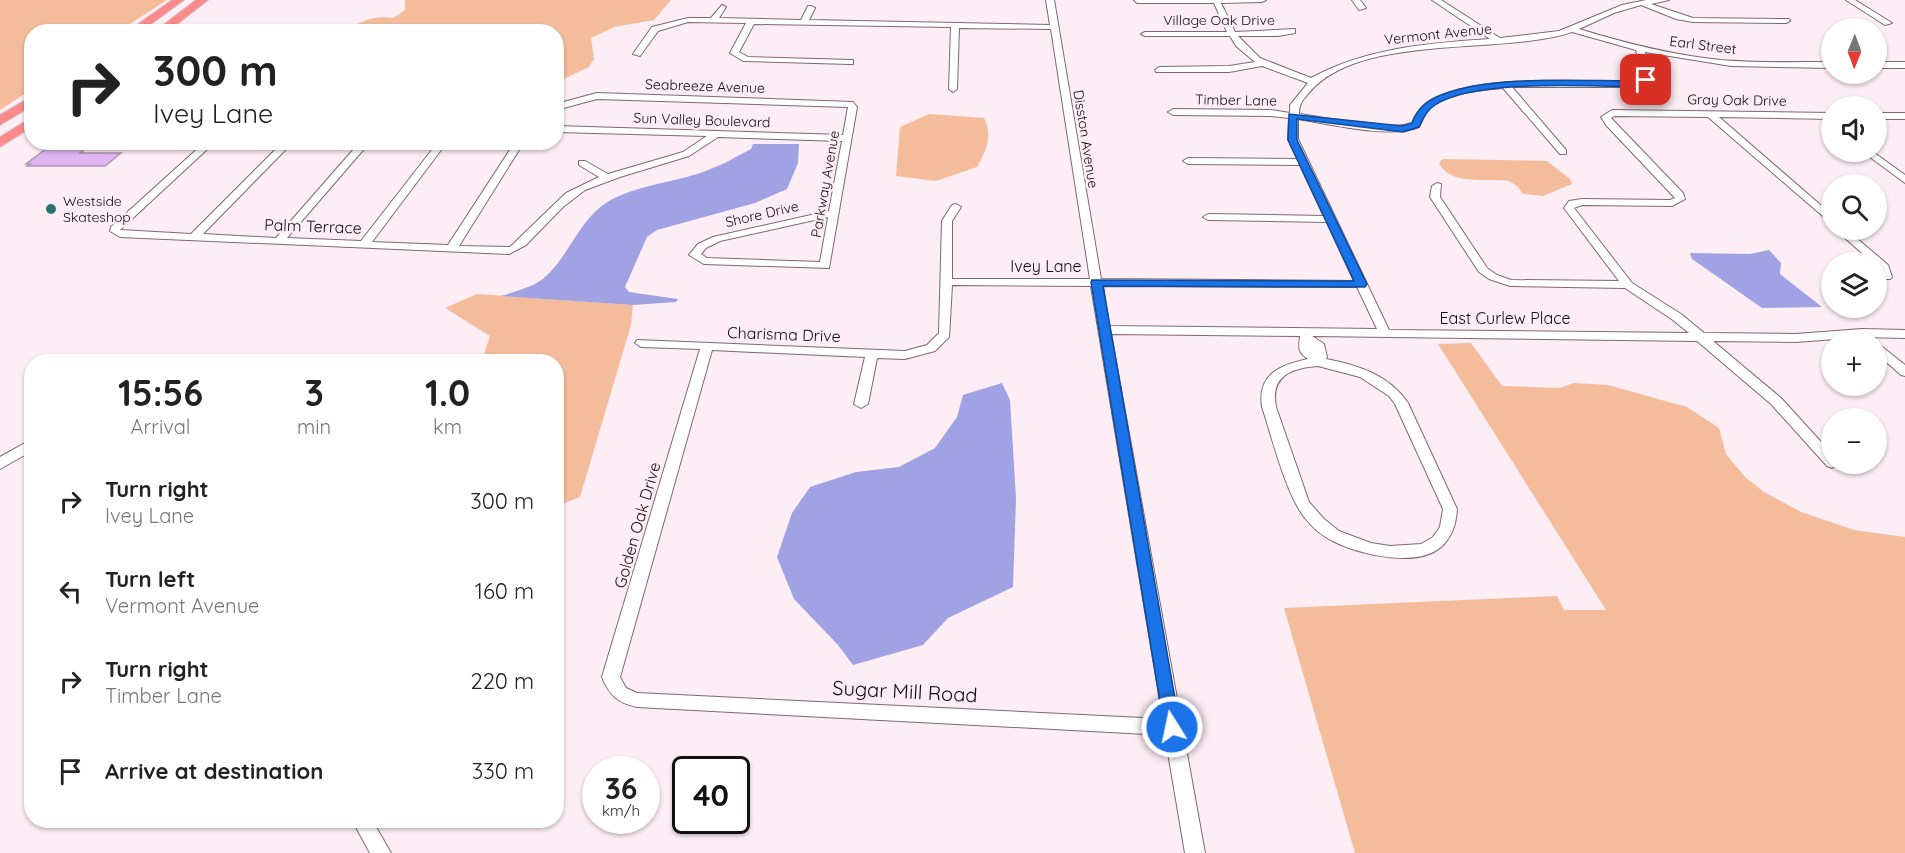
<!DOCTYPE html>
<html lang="en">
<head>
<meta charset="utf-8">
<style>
  :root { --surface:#fff; --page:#f6f6f6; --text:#222; --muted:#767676 }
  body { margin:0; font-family:Quicksand,sans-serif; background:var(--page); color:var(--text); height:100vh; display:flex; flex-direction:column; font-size:22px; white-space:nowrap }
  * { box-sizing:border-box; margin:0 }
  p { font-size:20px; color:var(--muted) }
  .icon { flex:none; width:33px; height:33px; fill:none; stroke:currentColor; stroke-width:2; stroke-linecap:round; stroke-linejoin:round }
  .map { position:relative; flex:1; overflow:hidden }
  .panel { position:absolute; left:24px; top:354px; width:540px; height:474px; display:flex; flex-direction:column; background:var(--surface); border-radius:24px; box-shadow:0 2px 4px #0004 }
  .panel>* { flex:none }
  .top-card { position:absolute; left:24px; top:24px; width:540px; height:126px; border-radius:24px; box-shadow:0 2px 4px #0004; background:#fff; color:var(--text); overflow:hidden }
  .needle { width:39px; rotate:181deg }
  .fabs { position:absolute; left:1821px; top:18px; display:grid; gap:12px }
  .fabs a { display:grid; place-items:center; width:66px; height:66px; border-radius:50%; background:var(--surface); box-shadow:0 2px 4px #0004; font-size:30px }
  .speed { position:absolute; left:582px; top:756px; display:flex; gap:12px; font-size:30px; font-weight:700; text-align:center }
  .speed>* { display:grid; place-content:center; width:78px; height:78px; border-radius:50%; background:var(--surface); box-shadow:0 2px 4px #0004; line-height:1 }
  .speed small { font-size:15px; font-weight:400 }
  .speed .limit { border:3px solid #111; border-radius:9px; background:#fff; color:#111 }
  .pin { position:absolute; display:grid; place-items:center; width:51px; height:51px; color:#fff; margin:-26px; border-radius:12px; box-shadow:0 3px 9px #0006 }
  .me { position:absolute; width:66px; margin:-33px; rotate:350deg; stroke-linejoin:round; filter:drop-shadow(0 0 4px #0008) }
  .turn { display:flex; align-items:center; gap:21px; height:126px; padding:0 30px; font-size:27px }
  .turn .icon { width:78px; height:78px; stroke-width:2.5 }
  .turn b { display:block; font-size:42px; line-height:51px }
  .eta { display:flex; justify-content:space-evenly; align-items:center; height:102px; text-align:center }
  .eta b { font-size:36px; font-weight:700; line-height:42px }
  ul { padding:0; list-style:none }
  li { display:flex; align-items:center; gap:18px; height:90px; padding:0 30px }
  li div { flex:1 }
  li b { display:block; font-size:22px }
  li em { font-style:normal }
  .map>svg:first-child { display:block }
  .green { fill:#f4bc9a }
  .water { fill:#a1a2e3 }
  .building { fill:#dfb5f2; stroke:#a89aae; stroke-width:1.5 }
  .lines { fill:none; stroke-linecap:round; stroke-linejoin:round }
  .minor-casing { stroke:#7f6873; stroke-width:2 }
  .highway-casing { stroke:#d0cecf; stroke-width:2 }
  .minor { fill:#fff; fill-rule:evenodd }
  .highway { fill:#fd898a; fill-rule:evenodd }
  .route { fill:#1a73e8; stroke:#114b97; stroke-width:1.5 }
  .poi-dot { fill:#2b736c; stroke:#fdedf4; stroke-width:2 }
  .labels { text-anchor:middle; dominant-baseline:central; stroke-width:5; stroke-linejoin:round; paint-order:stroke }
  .far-street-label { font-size:14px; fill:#130a0f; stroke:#fdedf4 }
  .far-poi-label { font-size:14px; fill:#130a0f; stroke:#fdedf4; text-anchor:start }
  .street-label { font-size:16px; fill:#130a0f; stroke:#fdedf4 }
  .near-street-label { font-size:20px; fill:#130a0f; stroke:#fdedf4 }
</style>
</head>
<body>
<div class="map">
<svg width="1905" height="853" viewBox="0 0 1905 853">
  <rect width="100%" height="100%" fill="#fdedf4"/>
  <g class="green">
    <path d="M0,0h167l-48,31 -87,1 -1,58 -31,20z"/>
    <path d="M405,0h266l-17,20 -40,7 -23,11 3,21 -5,8 -32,15 -1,-50 -213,-1c18,-9 30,-16 50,-13l12,-8z"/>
    <path d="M929,114l55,4c9,18 2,33 -7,49l-41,14 -40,-5 4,-49z"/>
    <path d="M1443,159l104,2 23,18 2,5 -29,12 -20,-2 -6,-8 -8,-5c-22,-3 -59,5 -70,-18z"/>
    <path d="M477,294l156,11 -2,20 -51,172 -23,9 -1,-144 -74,-1 8,-25 -45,-28z"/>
    <path d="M1471,343l31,43 58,2 14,-5 34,2 79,22 32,21 7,26 19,23 19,15 37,20 53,18 51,7v316h-550l-71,-245 273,-12 7,14h42l-168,-266z"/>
  </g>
  <g class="water">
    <path d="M753,144h46l-1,19 -11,26 -32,14 -98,27 -10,7 -22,50 4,5 49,7 -2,3 -43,3 -132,-9c12,-4 28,-8 39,-15 28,-20 38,-62 69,-80 27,-15 59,-18 88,-27 20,-6 37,-16 54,-25z"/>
    <path d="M1769,250l12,13 -1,11 42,33 -60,1 -70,-49 -2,-6 60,1z"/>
    <path d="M1002,383l8,17 6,98 -3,89 -65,31 -25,27 -70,20 -15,-20 -44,-46 -17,-42 15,-44 18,-26 46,-15 43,-5 36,-19 22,-31 6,-22z"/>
  </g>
  <path class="building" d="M55,142h29l-3,3h9l-10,8h41l-16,13h-78l3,-2h-4z"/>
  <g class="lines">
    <g class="minor-casing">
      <g id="minor">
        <path d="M1046,0h8l47,279 253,2 -27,-59 -119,-2 -5,-3 5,-3 116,2 -24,-51 -112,-1 -5,-3 5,-3 110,1 -10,-20 1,-21 -18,-2 -98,-1 -5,-3 5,-3 98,1 19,3v-8l18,-22 -46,-17 -33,6h-73l-1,-2 4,-3 70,-1 26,-4 -19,-16 -6,-10h-85l-4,-2 4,-2h82l-13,-29h-77l-3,-3h132l-4,2 -41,1 14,29 60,-3v4l-17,3h-40l22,22 51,20c55,-30 118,-35 179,-39l-58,-39h9l59,38 59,-7 63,-26 24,-5h23l-18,4 42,14 96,1 1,2 -4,2 -93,-1 -17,-3 -35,-14 -27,8 -35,16c46,14 93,26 141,31 37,3 74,2 112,2v6l-101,-2 -86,-14 6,27 -4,6 -20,2h-115l54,63v4h-6l-57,-66c-22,2 -64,5 -78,25 -3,4 -4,10 -6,14 -27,12 -90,-3 -121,-8v20l91,191 300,3 -16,-13 -48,-32 -115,-2 -21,-7 -10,-7 -49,-75 2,-11 5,-3 4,1 -1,13 47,71 10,7 14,5 108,1 -55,-73 5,-7 13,-2 88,1 5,-2 -69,-73 -5,-8 11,-7 220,3v6l-113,-2 113,98v9l-124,-107 -94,-1 -3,2 72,75 2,6 -13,7 -90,-1 -8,3 58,75 49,31 23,19 92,1 66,-5 43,1v8l-43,-1 -66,5 -83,-1 68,57 51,56v10h7l-7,4 -5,-2 -56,-62 -74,-63 -385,-5 12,8 3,13 -1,2c32,6 63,16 82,44l49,106c-1,13 -3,23 -12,34 -22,27 -86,12 -112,-2 -11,-5 -21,-14 -28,-23 -19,-23 -33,-81 -43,-111 -5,-33 18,-42 46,-48 -11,-7 -9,-13 -8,-23l-189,-2 94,519h-20l-20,-118 -528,-28c-19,-4 -28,-12 -35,-30l98,-328 -59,-2 -6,-4 2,-3 268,11 22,-6 12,-12 3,-112 10,-16 4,-1 5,3 -9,14v58h138l-39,-250 -92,-1 -2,61 -4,3 -4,-3 2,-62 -197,-3 -15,28 9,5 105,3v4h-3l-107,-3 -13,-8 16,-30 -58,-1 -30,9 -18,25 -7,-2 19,-27 36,-9h23l11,-13 4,2 -7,11 82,2 7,-14h3l4,2 -6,12 241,5zM1572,32l64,18 7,29 -10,3c-50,2 -201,-16 -221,41 -21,9 -88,-6 -113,-9 0,-10 3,-13 9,-20 50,-62 192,-38 264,-62zM952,285l139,1 72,433 -526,-26 -11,-5 -6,-11 92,-327 153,7 -11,47 7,4 7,-4 9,-46 28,1 30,-8 14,-14zM1103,286l254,1 20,42 -268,-3zM1318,366l42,11 29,19 6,8 48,105 -3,18 -7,10 -12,7 -31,2 -19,-3 -32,-12 -15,-12 -15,-17 -33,-95c-6,-31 15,-39 42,-41z"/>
        <path d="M1352,0h8l6,8 -7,2z"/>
        <path d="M1846,0h9l37,23 -7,2z"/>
        <rect x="1876" y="62" width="29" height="6"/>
        <path d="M597,93l256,9 4,5 -28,161 -125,-4 -15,-9 9,-11 15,-7 116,-26 13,-70 -124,-4 -29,19 -69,21 -35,13 -22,17 -37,38 -17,9 -389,-17 -10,-6 1,-4 94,-85h10l-95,88 71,4 92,-92h10l-90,92 73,4 84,-96h10l-83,96 74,3 77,-99h9l-75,100 76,3 67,-103h9l-65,104 51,1 56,-54 33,-16 -20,-12v-4h6l23,13 75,-22 24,-16 -151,-4v-6l287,9 5,-28 -251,-8 -41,11v-6zM828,217l-8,45 -113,-4 -6,-4 5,-6 14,-7z"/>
        <rect x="1876" y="113" width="29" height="6"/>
        <path d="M1863,152h10l32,23v8z"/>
        <path d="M1836,230h11l41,35 4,12 -2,2h-8l-6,-17h-4z"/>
        <path d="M1876,342l29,23v11l-4,-1 -25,-22z"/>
        <path d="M32,439v12l-32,18v-12z"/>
        <path d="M352,820h20l19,33h-21z"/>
      </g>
    </g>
    <g class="highway-casing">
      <g id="highway">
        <path d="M172,0h12l-44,32h-13z"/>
        <path d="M196,0h12l-41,32h-13z"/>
        <path d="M32,96v10l-32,19v-10z"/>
        <path d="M32,117v10l-32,20v-10z"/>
      </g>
    </g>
    <use href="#minor" class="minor"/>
    <use href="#highway" class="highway"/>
  </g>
  <path class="route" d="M1646,78l3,1v3l-13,5c-47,-1 -163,-8 -201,18 -9,6 -11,13 -16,22l-16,5 -106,-13v21l70,144 -2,3 -262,-1 77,441 -2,5 -6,3 -7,-3 -74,-450 1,-2 262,1 -66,-141 1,-26 113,12 10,-3c5,-14 15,-23 29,-28 50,-20 139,-14 194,-14z"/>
  <circle class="poi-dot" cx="51" cy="209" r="6"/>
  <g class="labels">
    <g class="far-street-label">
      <text x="1219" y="20">Village Oak Drive</text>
      <text transform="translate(1438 34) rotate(-6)">Vermont Avenue</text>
      <text transform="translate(1703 45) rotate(7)">Earl Street</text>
      <text transform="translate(705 86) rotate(2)">Seabreeze Avenue</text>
      <text transform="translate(1236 100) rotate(1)">Timber Lane</text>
      <text transform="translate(1737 100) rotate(1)">Gray Oak Drive</text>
      <text transform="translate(702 120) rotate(2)">Sun Valley Boulevard</text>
      <text transform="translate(1086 139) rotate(81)">Disston Avenue</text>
      <text transform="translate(825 184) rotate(-80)">Parkway Avenue</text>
      <text transform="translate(762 214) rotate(-13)">Shore Drive</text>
    </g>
    <g class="far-poi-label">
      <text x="63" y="201">Westside<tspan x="63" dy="16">Skateshop</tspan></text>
    </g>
    <g class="street-label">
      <text transform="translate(313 226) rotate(2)">Palm Terrace</text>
      <text x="1046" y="266">Ivey Lane</text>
      <text x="1505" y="318">East Curlew Place</text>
      <text transform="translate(784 334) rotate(2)">Charisma Drive</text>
      <text transform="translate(637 525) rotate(-74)">Golden Oak Drive</text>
    </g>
    <g class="near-street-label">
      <text transform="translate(905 691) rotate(3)">Sugar Mill Road</text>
    </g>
  </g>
</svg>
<div class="fabs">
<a><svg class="needle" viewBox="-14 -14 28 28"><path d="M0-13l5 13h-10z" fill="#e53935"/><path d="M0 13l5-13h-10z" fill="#767676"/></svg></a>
<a><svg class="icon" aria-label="sound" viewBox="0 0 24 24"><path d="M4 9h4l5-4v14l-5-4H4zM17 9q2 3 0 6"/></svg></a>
<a><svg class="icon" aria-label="search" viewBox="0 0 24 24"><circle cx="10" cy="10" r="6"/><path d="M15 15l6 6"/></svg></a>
<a><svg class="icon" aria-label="layers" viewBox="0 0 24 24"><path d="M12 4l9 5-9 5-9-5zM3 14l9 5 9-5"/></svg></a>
<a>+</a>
<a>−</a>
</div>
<div class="speed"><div>36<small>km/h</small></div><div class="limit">40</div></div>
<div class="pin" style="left:1646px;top:80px;background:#d93025"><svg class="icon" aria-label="arrive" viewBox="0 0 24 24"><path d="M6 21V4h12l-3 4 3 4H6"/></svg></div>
<svg class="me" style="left:1172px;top:727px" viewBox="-20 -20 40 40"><circle r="17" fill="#1a73e8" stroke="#fff" stroke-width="3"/><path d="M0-11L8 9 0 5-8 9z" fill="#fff"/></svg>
<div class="top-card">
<div class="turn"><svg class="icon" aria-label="right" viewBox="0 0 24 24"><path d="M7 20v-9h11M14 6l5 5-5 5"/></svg><div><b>300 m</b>Ivey Lane</div></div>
</div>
<section class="panel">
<div class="eta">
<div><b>15:56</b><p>Arrival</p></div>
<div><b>3</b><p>min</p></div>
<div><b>1.0</b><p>km</p></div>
</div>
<ul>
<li><svg class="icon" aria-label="right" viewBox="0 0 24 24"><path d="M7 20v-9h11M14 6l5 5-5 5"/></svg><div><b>Turn right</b><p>Ivey Lane</p></div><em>300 m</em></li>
<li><svg class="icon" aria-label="left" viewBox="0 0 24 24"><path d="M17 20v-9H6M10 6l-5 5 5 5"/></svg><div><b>Turn left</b><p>Vermont Avenue</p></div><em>160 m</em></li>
<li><svg class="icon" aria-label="right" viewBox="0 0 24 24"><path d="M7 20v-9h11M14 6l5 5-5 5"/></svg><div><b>Turn right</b><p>Timber Lane</p></div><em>220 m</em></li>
<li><svg class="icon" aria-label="arrive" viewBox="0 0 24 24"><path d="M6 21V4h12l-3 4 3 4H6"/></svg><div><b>Arrive at destination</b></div><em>330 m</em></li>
</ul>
</section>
</div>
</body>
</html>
